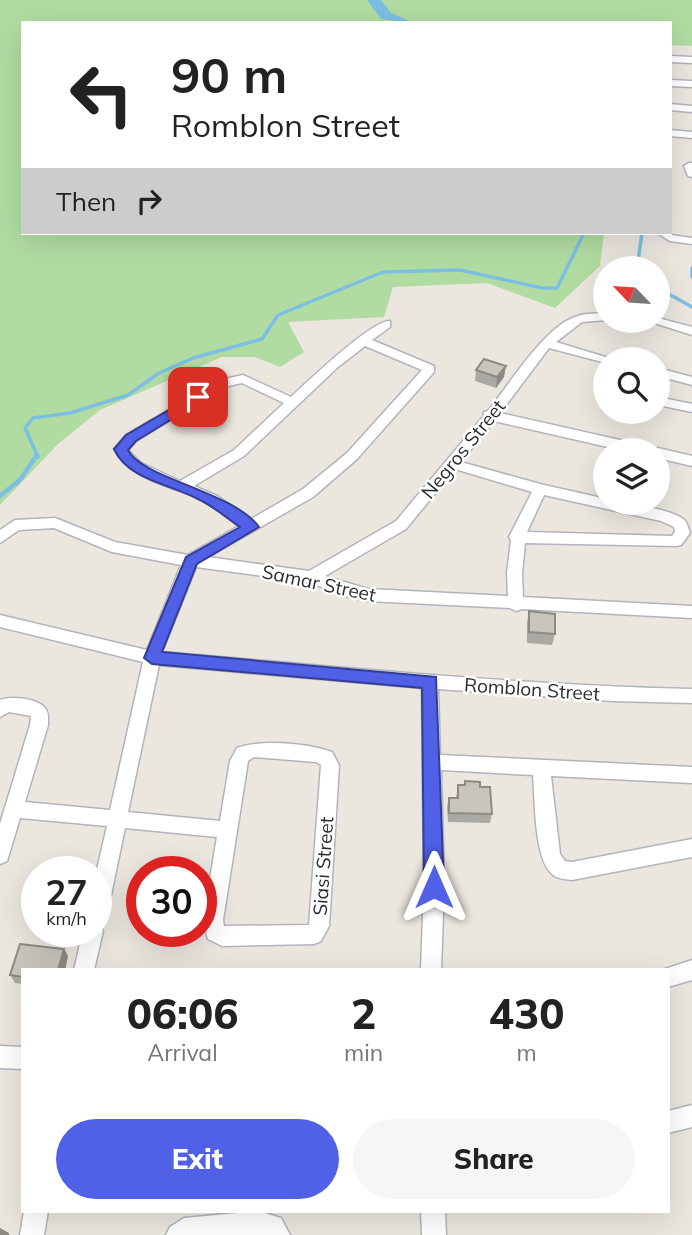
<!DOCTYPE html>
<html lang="en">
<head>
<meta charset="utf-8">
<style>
  :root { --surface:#fff; --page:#f6f6f6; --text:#222; --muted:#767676; --accent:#5060e7 }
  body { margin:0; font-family:Mulish,sans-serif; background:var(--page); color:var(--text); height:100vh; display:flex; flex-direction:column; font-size:26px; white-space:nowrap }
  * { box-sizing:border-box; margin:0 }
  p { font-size:23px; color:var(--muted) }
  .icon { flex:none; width:38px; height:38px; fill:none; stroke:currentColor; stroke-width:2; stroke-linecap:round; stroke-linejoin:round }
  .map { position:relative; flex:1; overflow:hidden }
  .panel { position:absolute; left:21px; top:968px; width:649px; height:245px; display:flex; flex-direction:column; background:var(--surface); border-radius:0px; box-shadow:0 7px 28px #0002 }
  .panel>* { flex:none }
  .top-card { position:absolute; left:21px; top:21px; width:651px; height:214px; border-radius:0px; box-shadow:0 7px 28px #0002; background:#fff; color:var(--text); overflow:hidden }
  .needle { width:46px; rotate:295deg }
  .tools { position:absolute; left:593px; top:256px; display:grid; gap:14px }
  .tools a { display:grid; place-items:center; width:77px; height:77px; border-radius:50%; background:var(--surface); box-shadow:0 7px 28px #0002; font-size:35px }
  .speed { position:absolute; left:21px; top:856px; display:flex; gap:14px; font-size:35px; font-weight:700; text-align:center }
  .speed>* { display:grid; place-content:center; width:91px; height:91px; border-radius:50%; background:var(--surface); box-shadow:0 7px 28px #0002; line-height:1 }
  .speed small { font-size:18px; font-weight:400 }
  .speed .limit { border:10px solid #d22; background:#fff; color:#111 }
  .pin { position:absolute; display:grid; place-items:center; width:60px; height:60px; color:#fff; margin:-30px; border-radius:14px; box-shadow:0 4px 10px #0006 }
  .me { position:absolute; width:77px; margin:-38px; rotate:0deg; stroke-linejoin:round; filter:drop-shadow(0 0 5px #0008) }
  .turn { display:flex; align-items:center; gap:24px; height:147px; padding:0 35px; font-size:32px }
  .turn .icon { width:91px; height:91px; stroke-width:2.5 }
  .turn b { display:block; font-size:49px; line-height:60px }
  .then { display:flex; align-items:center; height:66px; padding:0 35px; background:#0003; gap:14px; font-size:26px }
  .eta { display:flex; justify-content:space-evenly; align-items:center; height:119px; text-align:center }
  .eta b { font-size:42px; font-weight:800; line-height:49px }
  .button { display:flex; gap:14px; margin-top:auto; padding:14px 35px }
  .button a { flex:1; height:80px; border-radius:42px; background:var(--accent); color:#fff; font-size:28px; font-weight:800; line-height:80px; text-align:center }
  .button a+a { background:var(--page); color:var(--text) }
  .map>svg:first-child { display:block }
  .green { fill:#b0dca1 }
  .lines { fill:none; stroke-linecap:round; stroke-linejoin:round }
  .stream-far1 { stroke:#7dbfe2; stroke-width:3.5 }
  .stream { stroke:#7dbfe2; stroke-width:4.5 }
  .river { fill:#7dbfe2; fill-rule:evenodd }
  .minor-casing { stroke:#b2b3bd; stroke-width:3 }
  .minor { fill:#fff; fill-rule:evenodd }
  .wall { fill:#aba9a3 }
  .shaded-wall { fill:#8b8a84 }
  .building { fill:#c7c5bd; stroke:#8b8a84; stroke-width:2 }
  .route { fill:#5060e7; stroke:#343e96; stroke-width:2 }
  .labels { text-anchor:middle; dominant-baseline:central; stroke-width:5; stroke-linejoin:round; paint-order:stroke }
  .street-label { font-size:19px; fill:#2b2b2b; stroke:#fff }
</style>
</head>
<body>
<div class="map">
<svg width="692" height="1235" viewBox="0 0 692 1235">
  <rect width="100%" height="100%" fill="#ebe7df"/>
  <path class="green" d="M0,0h692v46l-22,-1v-22h-647v210h581l-4,33 -45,42 -68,-25 -94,4 -9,30 -96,5 16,30 -24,15 -25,-10h-33l-122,53 -42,34 -58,61z"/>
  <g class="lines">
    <g class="stream-far1">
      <path d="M637,268l5,-35"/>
      <path d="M692,268v9"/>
      <path d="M658,288l34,19"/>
      <path d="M38,457l-13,-29 8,-10 37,-5 58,-18 31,-22 34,-15 69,-19 16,-24 105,-43 77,-2 82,18h15l27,-55"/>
    </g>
    <path class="stream" d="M0,496l20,-16 17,-25"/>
    <path class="river" d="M367,0h14l10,13 24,10 -34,-4z"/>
    <g class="minor-casing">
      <g id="minor">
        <path d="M670,56l22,1v6l-22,-1z"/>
        <path d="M670,80l22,1v6l-22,-1z"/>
        <path d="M670,104l22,2v6l-22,-2z"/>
        <path d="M670,130l22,2v6l-22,-2z"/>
        <path d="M689,163h3v14l-4,-1 -4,-10z"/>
        <path d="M657,233l35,5v6l-22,-3z"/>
        <path d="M606,313l1,7 -25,2 -26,20 56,17h-6v4l-57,-15 -49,65 142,32 7,5h-28l-127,-29 -33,41 79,22 66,15v3c16,0 71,7 80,20 1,2 4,10 4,11l-9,12 -5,1 -151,-3 -3,30 1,24 169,9v12l-170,-9 -6,2 -6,-3 -142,-7 -24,-5 -35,-14 -113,-15 -34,85c177,15 353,33 530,37v14l-79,-2 -175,-12 2,66 252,12v16l-141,-7 9,78 5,7 7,1 120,-23v18l-120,23c-7,-1 -16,-1 -21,-7 -17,-17 -16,-74 -18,-98l-92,-5 3,117 -3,83h-20l3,-83 -2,-199 -263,-23 -31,147 92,9 10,-60 7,-13c25,-9 70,-5 95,4l7,13 -10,161 -8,15 -7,3 -92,2 -14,-7 -5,-19 14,-83 -92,-9 -19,91 -5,7 2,5 -9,39h-20l9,-39h13v-57l11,-48 -87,-8 -13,43 -7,3v-40l30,-99 1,-9 -22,-4 -9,5v-17c11,-4 37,-2 45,8 4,5 3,11 3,17l-23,77 85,8 33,-148 -143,-35v-12l147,35 34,-85 -69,-13 -58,-24 -35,2 -19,13v-13l15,-10 40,-2 60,24 73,13 51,-29c-13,-10 -26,-21 -41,-28 -32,-14 -64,-17 -84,-49l12,-14 94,-55 23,-5 48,22c16,-15 82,-78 99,-76v6l-18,13 62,26v6l-77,87 -44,38 -105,60 101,14 87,-50 87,-104 1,-5 4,-1c21,-26 58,-87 90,-95 8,-3 19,-2 28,-3zM365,346l57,24 -75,83 -44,36 -52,30 -34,-23 -23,-10 50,-30 94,-89zM242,383l42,20 -50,47 -54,31 -39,-18 -13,-13 8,-9 88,-54zM455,469l77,23 -23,45 2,3 -4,33 1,23 -140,-7 -43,-13 81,-47zM544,495l117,26 13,6 1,5 -3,4 -145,-4zM254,757l62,5 5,3 -12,160 -85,1 -1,-6 25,-159z"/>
        <path d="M658,318l34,9v8l-47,-15h13z"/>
        <path d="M658,368l34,9v8l-34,-9z"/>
        <path d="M658,397l34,7v8l-34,-7z"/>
        <path d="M658,448l34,8v10l-34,-8v-8h-5z"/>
        <path d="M692,960v20l-24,7v-17h-6z"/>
        <path d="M0,1046l23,1v22l-23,-1z"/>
        <path d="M692,1105v22l-24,6v-22z"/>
        <path d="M24,1211h24l-4,24h-24z"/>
        <path d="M258,1211l23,7 9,17h-124l4,-8 14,-9z"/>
        <path d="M421,1211h24l1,24h-24z"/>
      </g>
    </g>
    <use href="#minor" class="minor"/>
  </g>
  <g class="wall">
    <path d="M476,370l28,7 -8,11 -21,-7z"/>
    <path d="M529,611l26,23 -3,11 -25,-2v-21z"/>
    <path d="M465,781l15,6 12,27 -2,9 -42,-1 -1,-15 2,-9h7l2,-13h7z"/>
    <path d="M20,944l44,5 4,7 -3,14h-42v14l-8,-1 -5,-8z"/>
  </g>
  <g class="shaded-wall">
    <path d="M506,366l-2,11 -8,11 1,-11z"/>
    <path d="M64,949l4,7 -3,14h-7z"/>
    <path d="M0,1228l9,5v2h-9z"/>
  </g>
  <g class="building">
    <path d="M484,359l22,7 -9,11 -21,-7z"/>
    <path d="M529,611l26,3v20l-26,-2z"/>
    <path d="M465,781l15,1v5h10l2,27 -43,-1v-15h9v-13h7z"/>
    <path d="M20,944l44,5 -6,21h-35v7l-13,-2z"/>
  </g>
  <path class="route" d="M198,393l7,4 -2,3 -67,41 -8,9c13,28 106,42 131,77l-62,37 -35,88 274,25 8,210 -3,7 -7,2 -7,-2 -3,-7 -2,-199 -270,-24 -8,-6 42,-101 54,-30c-13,-9 -27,-21 -42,-28 -28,-15 -70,-19 -84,-50l12,-14z"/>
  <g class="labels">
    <g class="street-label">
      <text transform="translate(463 449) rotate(-51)">Negros Street</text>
      <text transform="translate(319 583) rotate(12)">Samar Street</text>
      <text transform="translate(532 689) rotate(4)">Romblon Street</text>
      <text transform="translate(323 866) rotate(-86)">Siasi Street</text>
    </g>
  </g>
</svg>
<div class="tools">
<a><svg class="needle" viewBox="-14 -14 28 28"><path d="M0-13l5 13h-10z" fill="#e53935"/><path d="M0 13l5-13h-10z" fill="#767676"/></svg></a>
<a><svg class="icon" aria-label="search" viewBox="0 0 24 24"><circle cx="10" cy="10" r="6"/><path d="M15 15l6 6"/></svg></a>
<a><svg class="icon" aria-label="layers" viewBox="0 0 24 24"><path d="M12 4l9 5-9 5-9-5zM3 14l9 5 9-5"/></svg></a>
</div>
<div class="speed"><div>27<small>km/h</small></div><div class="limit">30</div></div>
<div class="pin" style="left:198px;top:397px;background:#d93025"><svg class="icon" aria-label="arrive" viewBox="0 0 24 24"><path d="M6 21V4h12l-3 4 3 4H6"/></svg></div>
<svg class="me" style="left:434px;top:887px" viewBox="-20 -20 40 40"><path d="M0-17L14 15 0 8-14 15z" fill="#5060e7" stroke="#fff" stroke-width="4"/></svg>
<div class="top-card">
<div class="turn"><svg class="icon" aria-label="left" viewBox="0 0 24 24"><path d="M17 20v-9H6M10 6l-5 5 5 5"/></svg><div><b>90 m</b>Romblon Street</div></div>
<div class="then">Then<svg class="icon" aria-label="right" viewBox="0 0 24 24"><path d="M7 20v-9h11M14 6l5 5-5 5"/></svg></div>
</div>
<section class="panel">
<div class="eta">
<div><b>06:06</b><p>Arrival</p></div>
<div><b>2</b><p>min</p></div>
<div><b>430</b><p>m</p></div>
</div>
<div class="button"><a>Exit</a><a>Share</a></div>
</section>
</div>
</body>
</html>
